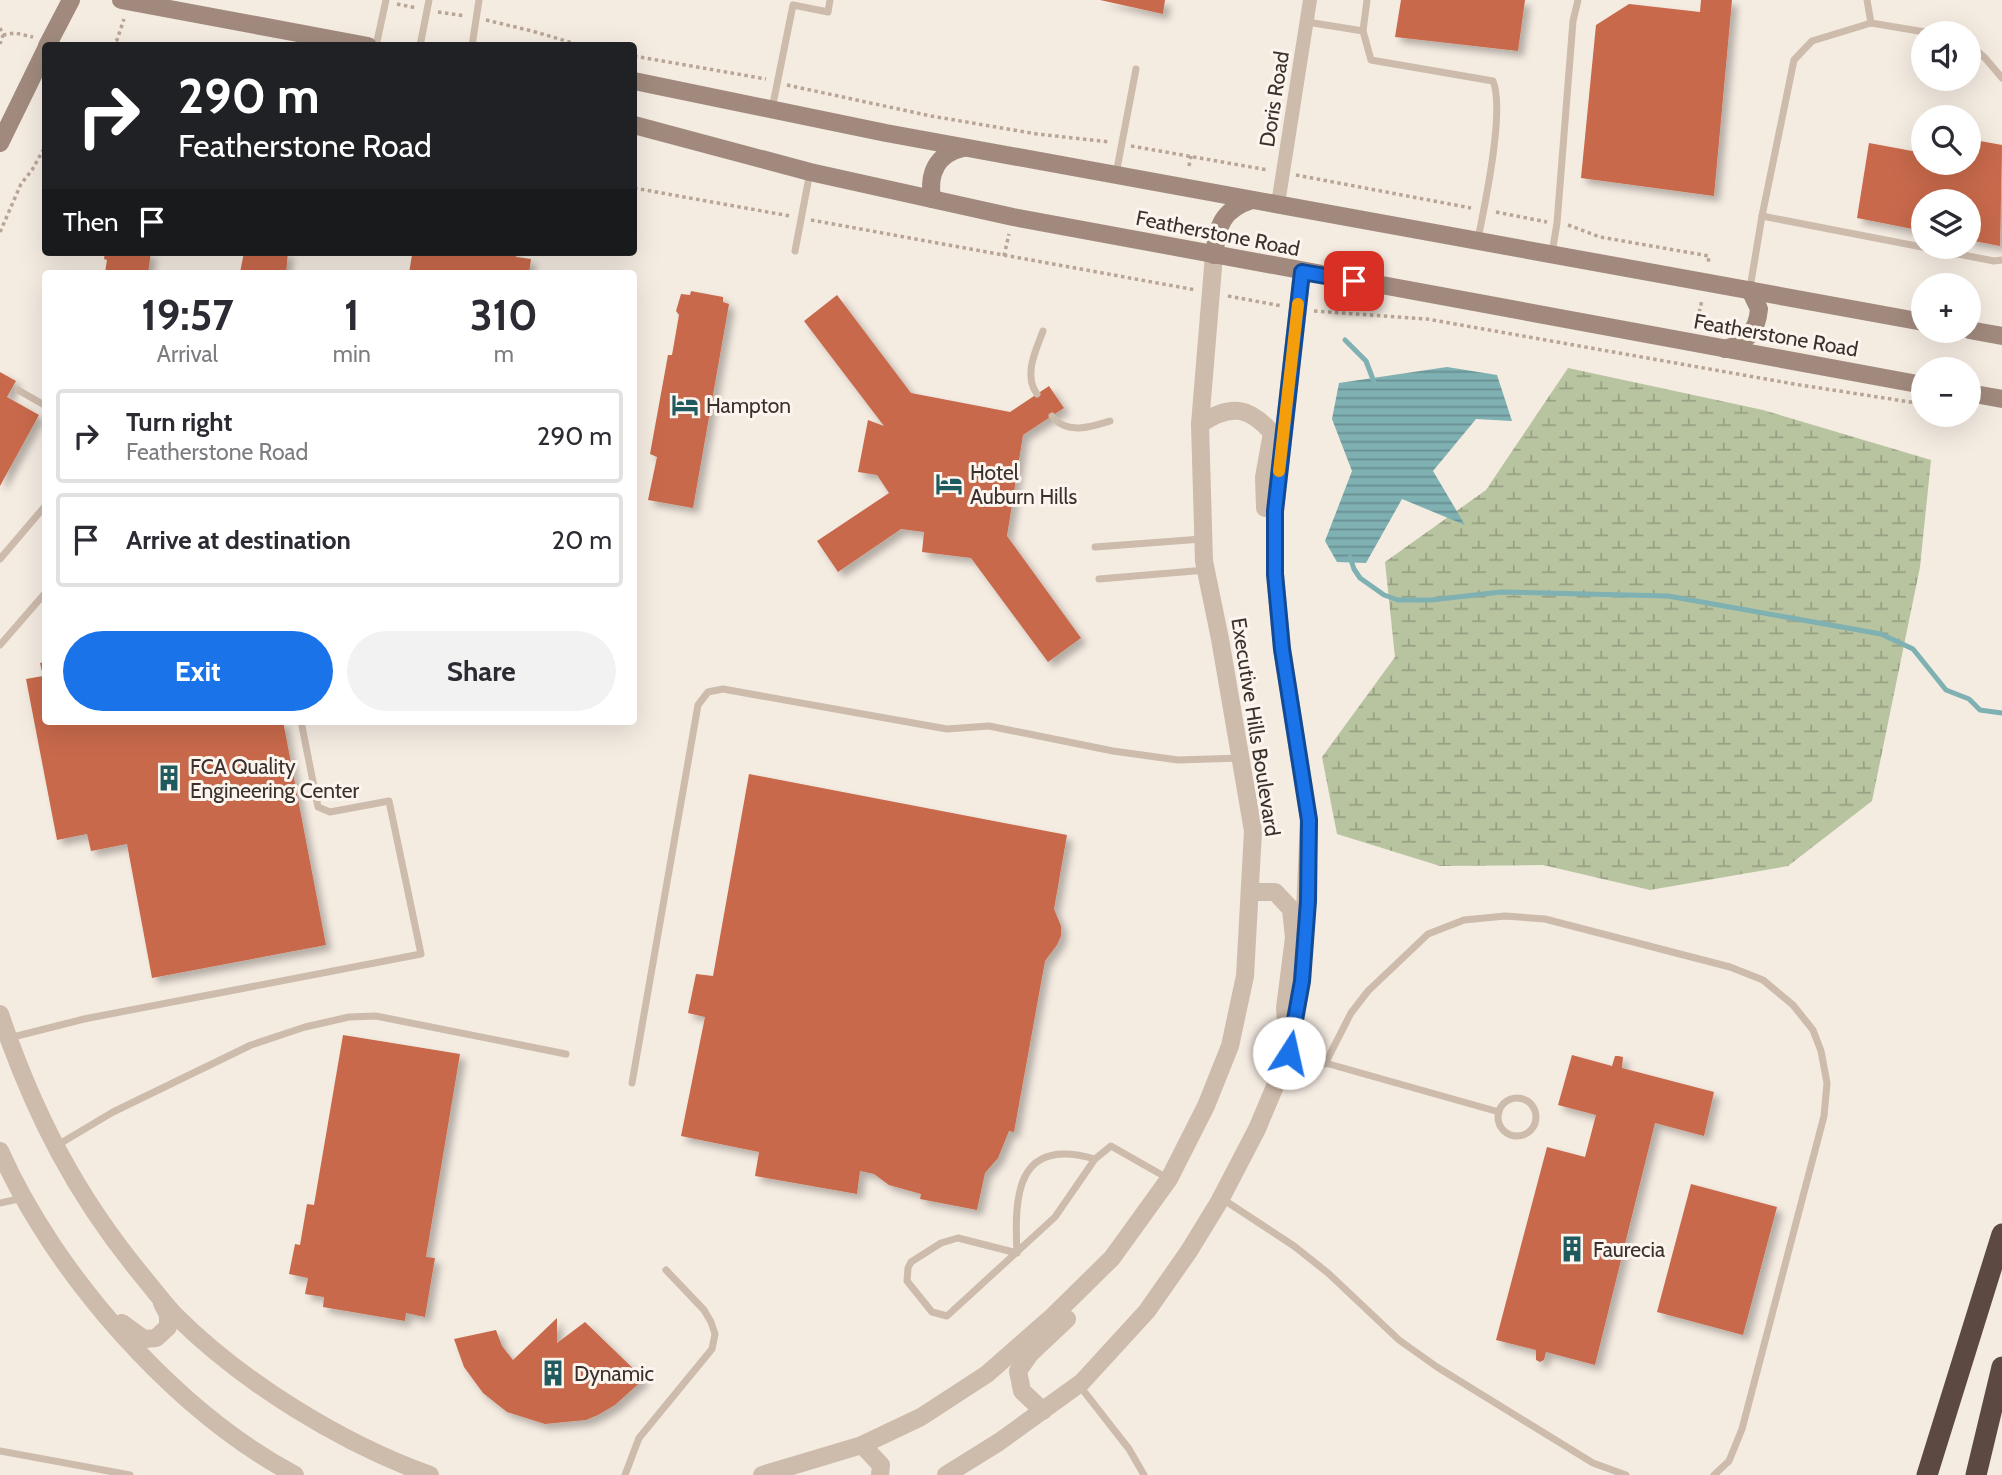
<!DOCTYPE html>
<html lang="en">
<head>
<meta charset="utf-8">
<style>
  :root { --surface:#fff; --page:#f2f2f3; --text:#2b2b33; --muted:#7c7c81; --line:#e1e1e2; --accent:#1a73e8 }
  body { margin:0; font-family:Cabin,sans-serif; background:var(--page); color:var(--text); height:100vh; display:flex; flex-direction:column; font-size:26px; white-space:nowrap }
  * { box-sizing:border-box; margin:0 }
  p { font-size:23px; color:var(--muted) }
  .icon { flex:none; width:38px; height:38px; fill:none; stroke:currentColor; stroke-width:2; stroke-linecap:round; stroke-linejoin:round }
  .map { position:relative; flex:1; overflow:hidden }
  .details { position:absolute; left:42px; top:270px; width:595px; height:455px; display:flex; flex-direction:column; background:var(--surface); border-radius:7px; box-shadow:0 7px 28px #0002 }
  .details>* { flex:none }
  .hud { position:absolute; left:42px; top:42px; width:595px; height:214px; border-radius:7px; box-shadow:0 7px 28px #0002; background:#202124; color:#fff; overflow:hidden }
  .tools { position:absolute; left:1911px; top:21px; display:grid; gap:14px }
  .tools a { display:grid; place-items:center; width:70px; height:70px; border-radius:50%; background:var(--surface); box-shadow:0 7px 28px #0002; font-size:35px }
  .pin { position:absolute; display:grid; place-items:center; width:60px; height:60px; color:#fff; margin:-30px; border-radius:14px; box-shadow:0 4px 10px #0006 }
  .me { position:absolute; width:77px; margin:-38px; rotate:10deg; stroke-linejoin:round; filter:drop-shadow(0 0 5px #0008) }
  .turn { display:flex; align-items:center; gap:24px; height:147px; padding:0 21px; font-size:32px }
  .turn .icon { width:91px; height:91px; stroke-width:2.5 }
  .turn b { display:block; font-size:49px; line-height:60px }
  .then { display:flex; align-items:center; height:66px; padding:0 21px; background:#0003; gap:14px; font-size:26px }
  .eta { display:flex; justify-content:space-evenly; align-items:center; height:119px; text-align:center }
  .eta b { font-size:42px; font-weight:800; line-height:49px }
  .action { display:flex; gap:14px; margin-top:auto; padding:14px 21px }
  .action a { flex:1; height:80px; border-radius:42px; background:var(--accent); color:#fff; font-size:28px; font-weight:800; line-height:80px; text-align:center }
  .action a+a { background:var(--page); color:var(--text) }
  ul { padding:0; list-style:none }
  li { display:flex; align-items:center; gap:21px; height:94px; margin:0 14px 10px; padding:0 7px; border:4px solid var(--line); border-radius:7px }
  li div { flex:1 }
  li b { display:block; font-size:26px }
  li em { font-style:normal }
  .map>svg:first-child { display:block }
  .wetland { fill:url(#wetland-marsh) }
  .water { fill:url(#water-rules) }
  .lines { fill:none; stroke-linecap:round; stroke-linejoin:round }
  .stream { stroke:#7fb0b2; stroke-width:5 }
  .building { fill:#c8694b; filter:url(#shadow) }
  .path { stroke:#b9a596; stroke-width:3.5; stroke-dasharray:3.5 3.5; stroke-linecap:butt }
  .service { stroke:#cdbbac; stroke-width:7 }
  .minor { stroke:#cdbbac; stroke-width:14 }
  .tertiary { stroke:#cdbbac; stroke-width:18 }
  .secondary { stroke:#a18a7d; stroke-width:18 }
  .motorway { stroke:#5c4a42; stroke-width:21 }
  .route-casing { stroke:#114b97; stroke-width:18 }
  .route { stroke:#1a73e8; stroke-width:12 }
  .slow { stroke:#f59e0b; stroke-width:12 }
  .labels { text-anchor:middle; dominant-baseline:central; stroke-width:6; stroke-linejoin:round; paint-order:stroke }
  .street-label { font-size:21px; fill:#3b302b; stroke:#fbf5ee }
  .poi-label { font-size:21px; fill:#3b302b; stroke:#fbf5ee; text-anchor:start }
</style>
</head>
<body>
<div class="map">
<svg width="2002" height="1475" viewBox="0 0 2002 1475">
  <defs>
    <pattern id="wetland-marsh" width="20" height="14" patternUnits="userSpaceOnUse" patternTransform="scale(1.75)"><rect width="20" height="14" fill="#b8c4a0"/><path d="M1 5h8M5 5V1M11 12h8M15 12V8" fill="none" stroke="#97a083"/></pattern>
    <pattern id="water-rules" width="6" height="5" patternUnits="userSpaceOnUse" patternTransform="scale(1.75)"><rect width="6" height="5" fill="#7fb0b2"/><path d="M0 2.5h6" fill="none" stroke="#699091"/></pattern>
    <filter id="shadow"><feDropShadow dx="5.5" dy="5.5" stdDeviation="3.5" flood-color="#0004"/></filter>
  </defs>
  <rect width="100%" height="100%" fill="#f4ebe1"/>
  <path class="wetland" d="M1568,368l195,42 168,50 -11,107 -48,234 -84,65 -138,24 -107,-25 -103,1 -103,-32 -15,-77 73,-100 -10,-95 101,-72z"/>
  <path class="water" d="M1447,367l50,8 15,46 -36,-2 -43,52 32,54 -63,-26 -36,64 -29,-1 -12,-21 27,-70 -20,-52 7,-36z"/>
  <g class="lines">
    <g class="stream">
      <path d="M1345,340l21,21 8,21"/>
      <path d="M1350,557l4,12 6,9 24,17 14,5h33l70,-8 167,4 213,38 32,15 33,41 23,9 11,11 22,3"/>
    </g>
  </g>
  <g class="building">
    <path d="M1100,0h65l-2,14z"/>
    <path d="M1401,0h124l-7,51 -123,-14z"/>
    <path d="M1701,0h31l-18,196 -133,-18 15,-153 33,-21 71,8z"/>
    <path d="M1969,139l33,6 -2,101 -31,-6v-39h-46v30l-66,-13 12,-75 54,10v10h46z"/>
    <path d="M105,252h46l-3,21h-43l2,-13 -3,-1z"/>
    <path d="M244,252h44l-2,21h-46z"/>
    <path d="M420,252h96v5l15,2 -2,14h-120l3,-18 7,1z"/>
    <path d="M691,291l32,6v5l6,2 -36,204 -45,-8 9,-43 -7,-3 18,-99h4l7,-40 -3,-4 5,-17 9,1z"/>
    <path d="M837,295l74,98 99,19 39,-26 15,22 -41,27 -16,101 74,102 -33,24 -77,-104 -49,-6 2,-20 -23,-3 -63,43 -21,-31 72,-48 -12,-18 -19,-3 10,-52 16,6 -80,-105z"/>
    <path d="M0,372l16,9 -9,16 32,18 -39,71z"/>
    <path d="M46,662v59h237l43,224 -174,33 -25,-134 -36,7 -4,-17 -30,6 -31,-161 17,-3 -3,-13z"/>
    <path d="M749,774l318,61 -13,74 7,17v10l-4,9 -12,16 -31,171 -5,-1 -11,27 -13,15 -8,37 -57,-11 1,-5 -32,-9 -15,-11 -14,-3 -3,23 -102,-18 4,-24 -78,-16 24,-119 -17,-4 8,-39 17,2z"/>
    <path d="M343,1035l117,19 -34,203 9,1 -10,59 -19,-4 -1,8 -82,-14 1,-10 -19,-3 3,-16 -19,-4 6,-30 5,1 7,-41 7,1z"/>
    <path d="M1572,1055l40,11 3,-10h3l5,1 -1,11 92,24 -10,44 -49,-13 -60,242 -49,-13 -2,8 -4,2 -4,-2v-10l-40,-10 51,-193 38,10 11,-42 -38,-10z"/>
    <path d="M1691,1184l86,23 -34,128 -86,-23z"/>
    <path d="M557,1318v25l28,-21 59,57 -29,26 -17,10 -12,5 -41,4 -38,-12 -24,-19 -19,-26 -10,-28 42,-9 6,16 11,14z"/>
  </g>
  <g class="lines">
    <g class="path">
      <path d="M397,4l20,4"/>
      <path d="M438,12l27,4"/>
      <path d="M486,20l46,11 51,15"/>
      <path d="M0,28l3,7 -3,9"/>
      <path d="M3,35l12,-2 18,4"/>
      <path d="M111,46l6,-6 7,-21"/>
      <path d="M219,46v-1"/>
      <path d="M634,56l132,23"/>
      <path d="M787,85l144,31 106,18 73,8"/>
      <path d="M1131,146l137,24"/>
      <path d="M1189,166l2,-10"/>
      <path d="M1296,175l175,33"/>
      <path d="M634,188l156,28"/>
      <path d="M1496,212l51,10"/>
      <path d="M811,220l385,70"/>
      <path d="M1568,225l32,12 109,19 -1,8"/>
      <path d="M0,232l21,-48 11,-14 14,-25"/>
      <path d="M1004,256l5,-22"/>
      <path d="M1228,296l54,10"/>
      <path d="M1314,311l113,8 367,65 129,20"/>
      <path d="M1696,326l6,-26"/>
    </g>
    <g class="service">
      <path d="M1367,0l-4,31 8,29 122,21c12,29 -8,123 -15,158"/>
      <path d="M1867,0l4,23"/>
      <path d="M1307,22l56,9"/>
      <path d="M1969,44l16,14 17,20"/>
      <path d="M376,46l10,-46"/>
      <path d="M420,46l9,-46"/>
      <path d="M472,46l7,-46"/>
      <path d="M772,109l21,-104 35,7 2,-12"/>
      <path d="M1116,174l20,-105"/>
      <path d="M1762,216l232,45 8,-1"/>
      <path d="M795,251l15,-79"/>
      <path d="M1552,253l5,-30 16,-202 5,-21"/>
      <path d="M1750,288l12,-72 32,-156 18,-19 59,-18 60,10"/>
      <path d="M18,390l28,16"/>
      <path d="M1037,394c-14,-19 -1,-44 6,-63"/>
      <path d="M1052,416c14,19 39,11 58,5"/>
      <path d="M1095,547l107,-8"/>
      <path d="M0,559l46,-54"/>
      <path d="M1099,579l107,-9"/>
      <path d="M0,645l46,-53"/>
      <path d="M9,1038l75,-19 337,-65 -32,-153 -59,11 -12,-5 -17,-86"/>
      <path d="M1290,1053l209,59"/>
      <path d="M1325,1064l26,-51 17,-22 60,-57 36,-14 41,-4 40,3 185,48 33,13 30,25 20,25 8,21 6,32 -3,33 -82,313 -13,32 -15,14"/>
      <path d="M632,1083l66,-378 10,-13 15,-3 224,40 42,-3 124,25 65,9 63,-2"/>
      <circle cx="1517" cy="1117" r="19"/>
      <path d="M56,1146l57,-34 138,-67 54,-18 44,-10 27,-1 190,38"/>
      <path d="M1095,1159c-78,-23 -81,35 -78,94l-59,-15 -17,5 -30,19 -3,6 -1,13 25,31 15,4 108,-99 40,-58 16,-13 58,33"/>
      <path d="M1221,1198l73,48 34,27 71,67 38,27 156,96 33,12"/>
      <path d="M0,1203l23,-5"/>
      <path d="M1079,1385l50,64 15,26"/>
      <path d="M0,1451l130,24"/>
      <path d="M625,1475l14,-37 73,-89 3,-15 -4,-12 -7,-12 -38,-40"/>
    </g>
    <path class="minor" d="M1278,204l32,-204"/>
    <g class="tertiary">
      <path d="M1200,424c30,-20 49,-18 72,9l-8,44 1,31"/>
      <path d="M1250,892h25l16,17 3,29 -9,70 2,24"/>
      <path d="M0,1014c34,100 76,182 144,264 10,12 20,26 31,37 67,67 166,128 255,160"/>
      <path d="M0,1151c55,124 175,260 295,324"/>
      <path d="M122,1323l22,16 12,-1 12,-11v-12l-6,-12"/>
      <path d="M1043,1411l-21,-20 -4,-20 12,-17 37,-35"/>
      <path d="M862,1445l19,20 -1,10"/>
      <path d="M762,1475l100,-30 59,-28 66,-43 66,-58 59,-58 57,-79 37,-73 24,-60 15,-70 8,-145 -33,-192 -16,-78 -4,-137 14,-169"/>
      <path d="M946,1475l53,-33 83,-60 65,-71 42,-60 30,-49 38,-73 32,-76 13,-72 7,-161 -27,-171 -7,-75v-63l27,-239"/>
    </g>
    <g class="secondary">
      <path d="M121,0l247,46"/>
      <path d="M47,46l24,-46"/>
      <path d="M634,81l252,52 1037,189"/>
      <path d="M634,125l176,47 203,45 910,168"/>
      <path d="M0,143l46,-94"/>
      <path d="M932,199c-4,-25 4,-45 31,-51"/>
      <path d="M1214,255c4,-29 7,-45 38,-55"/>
      <path d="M1969,330l33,6"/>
      <path d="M1725,349c22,-6 32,-18 34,-40l-9,-19"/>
      <path d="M1969,393l33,6"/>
    </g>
    <g class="motorway">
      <path d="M1927,1475l75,-241"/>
      <path d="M1976,1475l26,-108"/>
    </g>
  </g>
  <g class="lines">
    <g class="route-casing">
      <path id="route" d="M1289,1053l13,-72 6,-80 1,-81 -27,-171 -7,-75v-63l27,-239 52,9"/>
    </g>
    <use href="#route" class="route"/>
    <path class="slow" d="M1279,471l19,-167"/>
  </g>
  <defs>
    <g id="hotel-bare" transform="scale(2.1)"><path d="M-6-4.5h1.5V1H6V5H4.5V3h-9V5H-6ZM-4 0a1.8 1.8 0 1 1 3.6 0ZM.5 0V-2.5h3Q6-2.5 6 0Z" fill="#1f5a5e" stroke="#fbf5ee" stroke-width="2.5" paint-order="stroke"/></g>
    <g id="building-bare" transform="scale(2.1)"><path d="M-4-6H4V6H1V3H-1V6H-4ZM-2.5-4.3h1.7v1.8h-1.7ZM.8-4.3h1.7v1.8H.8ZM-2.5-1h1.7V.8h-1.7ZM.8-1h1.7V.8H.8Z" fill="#1f5a5e" stroke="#fbf5ee" stroke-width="2.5" paint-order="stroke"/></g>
  </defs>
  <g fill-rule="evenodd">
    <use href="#hotel-bare" x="685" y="405"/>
    <use href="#hotel-bare" x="949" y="484"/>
    <use href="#building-bare" x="169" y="778"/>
    <use href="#building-bare" x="1572" y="1249"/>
    <use href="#building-bare" x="553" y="1373"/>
  </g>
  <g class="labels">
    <g class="street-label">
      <text transform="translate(1274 99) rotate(-81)">Doris Road</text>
      <text transform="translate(1218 233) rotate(11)">Featherstone Road</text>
      <text transform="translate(1776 335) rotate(10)">Featherstone Road</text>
      <text transform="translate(1256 727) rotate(81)">Executive Hills Boulevard</text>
    </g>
    <g class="poi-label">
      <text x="706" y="405">Hampton</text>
      <text x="970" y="472">Hotel<tspan x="970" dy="24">Auburn Hills</tspan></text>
      <text x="190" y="766">FCA Quality<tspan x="190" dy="24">Engineering Center</tspan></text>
      <text x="1593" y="1249">Faurecia</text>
      <text x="574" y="1373">Dynamic</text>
    </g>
  </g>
</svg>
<div class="tools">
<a><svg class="icon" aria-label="sound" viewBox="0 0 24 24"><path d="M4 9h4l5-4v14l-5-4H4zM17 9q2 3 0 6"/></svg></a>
<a><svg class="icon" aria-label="search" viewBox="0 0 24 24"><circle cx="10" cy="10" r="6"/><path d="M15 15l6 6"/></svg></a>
<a><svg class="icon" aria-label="layers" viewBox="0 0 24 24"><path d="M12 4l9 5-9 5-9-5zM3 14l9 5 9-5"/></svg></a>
<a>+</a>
<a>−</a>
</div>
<div class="pin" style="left:1354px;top:281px;background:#d93025"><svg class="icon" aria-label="arrive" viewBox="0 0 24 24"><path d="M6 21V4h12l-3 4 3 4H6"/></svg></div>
<svg class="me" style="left:1289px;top:1053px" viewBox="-20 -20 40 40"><circle r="19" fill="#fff"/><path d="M0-13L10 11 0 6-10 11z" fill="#1a73e8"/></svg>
<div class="hud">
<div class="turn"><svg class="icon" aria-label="right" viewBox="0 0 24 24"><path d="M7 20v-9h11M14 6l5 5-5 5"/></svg><div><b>290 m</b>Featherstone Road</div></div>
<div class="then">Then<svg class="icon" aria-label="arrive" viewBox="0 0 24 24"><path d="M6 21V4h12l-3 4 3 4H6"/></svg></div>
</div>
<section class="details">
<div class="eta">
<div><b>19:57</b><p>Arrival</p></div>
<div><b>1</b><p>min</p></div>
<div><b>310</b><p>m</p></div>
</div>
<ul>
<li><svg class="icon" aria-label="right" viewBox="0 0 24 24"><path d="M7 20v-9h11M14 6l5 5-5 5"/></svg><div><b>Turn right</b><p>Featherstone Road</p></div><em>290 m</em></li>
<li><svg class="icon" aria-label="arrive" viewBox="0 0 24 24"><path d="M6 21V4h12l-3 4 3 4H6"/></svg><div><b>Arrive at destination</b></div><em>20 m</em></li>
</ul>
<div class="action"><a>Exit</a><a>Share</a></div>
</section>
</div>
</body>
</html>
